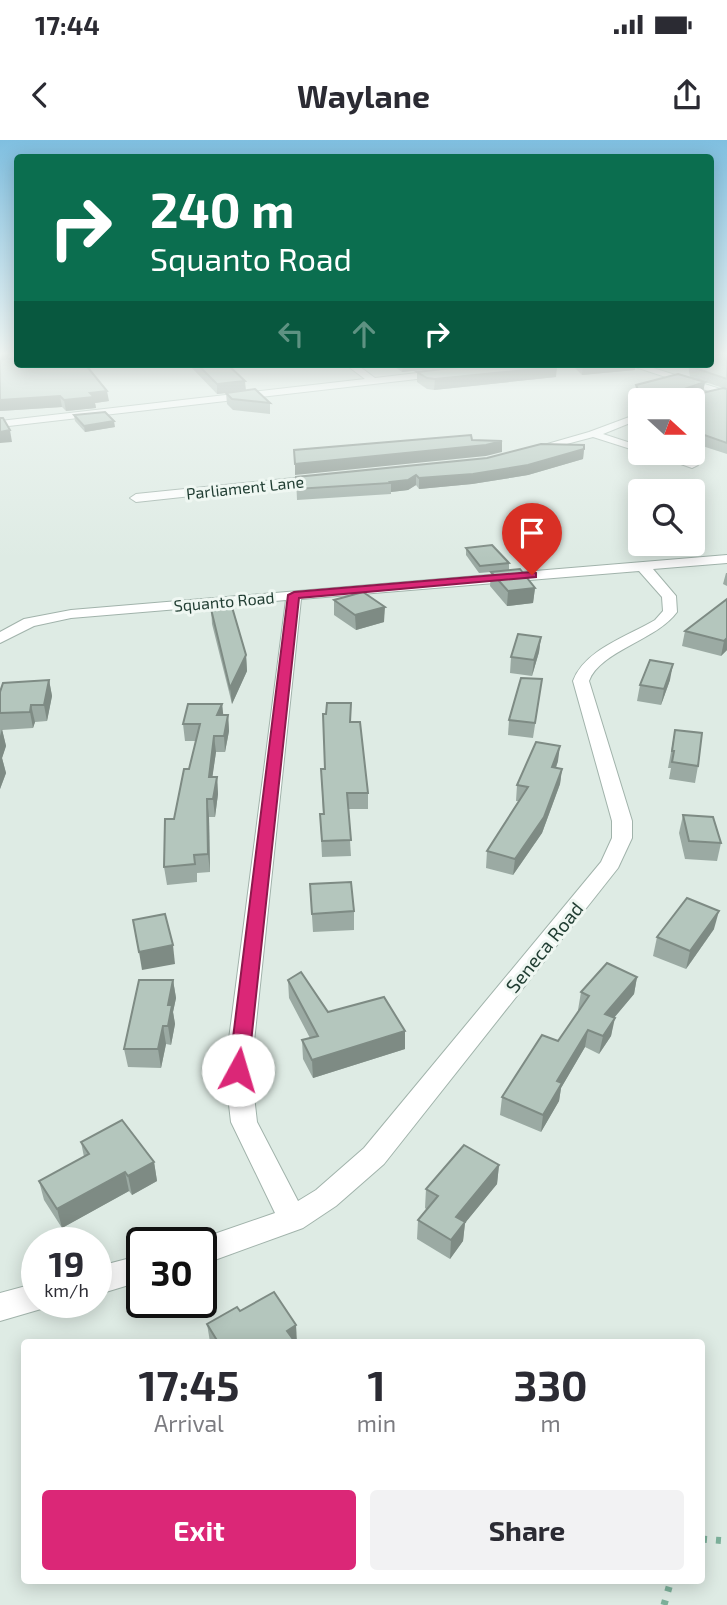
<!DOCTYPE html>
<html lang="en">
<head>
<meta charset="utf-8">
<style>
  :root { --surface:#fff; --page:#f2f2f3; --text:#2b2b33; --muted:#7c7c81; --accent:#db2777 }
  body { margin:0; font-family:"Exo 2",sans-serif; background:var(--page); color:var(--text); height:100vh; display:flex; flex-direction:column; font-size:26px; white-space:nowrap }
  * { box-sizing:border-box; margin:0 }
  p { font-size:23px; color:var(--muted) }
  .icon { flex:none; width:38px; height:38px; fill:none; stroke:currentColor; stroke-width:2; stroke-linecap:round; stroke-linejoin:round }
  .map { position:relative; flex:1; overflow:hidden }
  .panel { position:absolute; left:21px; top:1199px; width:684px; height:245px; display:flex; flex-direction:column; background:var(--surface); border-radius:7px; box-shadow:0 4px 18px #0003 }
  .panel>* { flex:none }
  .guide { position:absolute; left:14px; top:14px; width:700px; height:214px; border-radius:7px; box-shadow:0 4px 18px #0003; background:#0b6e4f; color:#fff; overflow:hidden }
  .needle { width:46px; rotate:111deg }
  .controls { position:absolute; left:628px; top:248px; display:grid; gap:14px }
  .controls a { display:grid; place-items:center; width:77px; height:77px; border-radius:7px; background:var(--surface); box-shadow:0 4px 18px #0003; font-size:35px }
  .speed { position:absolute; left:21px; top:1087px; display:flex; gap:14px; font-size:35px; font-weight:700; text-align:center }
  .speed>* { display:grid; place-content:center; width:91px; height:91px; border-radius:50%; background:var(--surface); box-shadow:0 4px 18px #0003; line-height:1 }
  .speed small { font-size:18px; font-weight:400 }
  .speed .limit { border:4px solid #111; border-radius:10px; background:#fff; color:#111 }
  .pin { position:absolute; display:grid; place-items:center; width:60px; height:60px; color:#fff; margin:-72px -30px; border-radius:50% 50% 50% 0; rotate:-45deg; box-shadow:0 0 7px #0007 }
  .pin .icon { rotate:45deg }
  .me { position:absolute; width:77px; margin:-38px; rotate:6deg; stroke-linejoin:round; filter:drop-shadow(0 0 5px #0008) }
  .turn { display:flex; align-items:center; gap:24px; height:147px; padding:0 21px; font-size:32px }
  .turn .icon { width:91px; height:91px; stroke-width:2.5 }
  .turn b { display:block; font-size:49px; line-height:60px }
  .lanes { display:flex; align-items:center; height:66px; padding:0 21px; background:#0003; justify-content:center; gap:35px; direction:ltr }
  .lanes .off { opacity:.35 }
  .eta { display:flex; justify-content:space-evenly; align-items:center; height:119px; text-align:center }
  .eta b { font-size:42px; font-weight:700; line-height:49px }
  .action { display:flex; gap:14px; margin-top:auto; padding:14px 21px }
  .action a { flex:1; height:80px; border-radius:7px; background:var(--accent); color:#fff; font-size:28px; font-weight:700; line-height:80px; text-align:center }
  .action a+a { background:var(--page); color:var(--text) }
  .status { display:flex; justify-content:space-between; align-items:center; height:49px; padding:0 35px; background:var(--surface); direction:ltr }
  .status svg { height:19px; fill:currentColor }
  header { display:flex; justify-content:space-between; align-items:center; height:91px; padding:0 21px; background:var(--surface); font-size:32px; font-weight:700 }
  .map>svg:first-child { display:block }
  .lines { fill:none; stroke-linecap:round; stroke-linejoin:round }
  .street-casing { stroke:#a1b3ab; stroke-width:2 }
  .secondary-casing { stroke:#9db7ab; stroke-width:2 }
  .path { stroke:#7db19b; stroke-width:7; stroke-dasharray:5 9; stroke-linecap:butt }
  .street { fill:#fff; fill-rule:evenodd }
  .secondary { fill:#fff; fill-rule:evenodd }
  .wall { fill:#9baaa3 }
  .shaded-wall { fill:#7e8b84 }
  .building { fill:#b4c6bd; stroke:#7e8b84; stroke-width:2 }
  .route { fill:#db2777; stroke:#8e194d; stroke-width:2 }
  .labels { text-anchor:middle; dominant-baseline:central; stroke-width:6; stroke-linejoin:round; paint-order:stroke }
  .far-street-label { font-size:16px; fill:#1f3c31; stroke:#eff7f2 }
  .street-label { font-size:19px; fill:#1f3c31; stroke:#eff7f2 }
</style>
</head>
<body>
<div class="status"><b>17:44</b><svg viewBox="0 0 49 12"><path d="M0 12V9h3v3zM5 12V6h3v6zM10 12V3h3v9zM15 12V0h3v12zM26 1h20v11H26zM47 4h2v5h-2z"/></svg></div>
<header><svg class="icon" aria-label="back" viewBox="0 0 24 24"><path d="M15 5l-7 7 7 7"/></svg>Waylane<svg class="icon" aria-label="share" viewBox="0 0 24 24"><path d="M12 15V3M7 8l5-5 5 5M5 13v7h14v-7"/></svg></header>
<div class="map">
<svg width="727" height="1465" viewBox="0 0 727 1465">
  <rect width="100%" height="100%" fill="#deebe4"/>
  <g class="lines">
    <g class="street-casing">
      <g id="street">
        <path d="M345,224h11l19,14 68,-8 5,3 -5,3 -443,51v-6l365,-42z"/>
        <path d="M640,273v6l-37,15 37,12v6l-47,-15 -64,17 -6,-3 66,-19z"/>
        <path d="M650,313h17l31,12 -6,3z"/>
        <path d="M324,335l6,4 -2,2 -192,21 -6,-4 6,-4z"/>
        <path d="M727,415v8l-74,6 23,27 1,16c-20,28 -77,39 -88,69l43,140v17l-14,30 -234,296 -48,42 -33,22 -102,37v-23h-10l84,-29 -44,-91 -6,-52 61,-470 -215,18 -37,8 -34,17v-11l24,-13 47,-9zM639,431l23,26 1,14 -8,9c-27,16 -71,30 -82,61l39,140v17l-11,24 -237,286 -48,42 -18,11 -41,-79 -6,-52 50,-471z"/>
        <path d="M142,1115v26l-46,14v-28z"/>
        <path d="M37,1143v19h13l-2,5 -48,14v-28z"/>
      </g>
    </g>
    <g class="secondary-casing">
      <path id="secondary" d="M626,224h14l87,27v6z"/>
    </g>
    <g class="path">
      <path d="M702,1399l25,2"/>
      <path d="M664,1465l7,-25"/>
    </g>
    <use href="#street" class="street"/>
    <use href="#secondary" class="secondary"/>
  </g>
  <g class="wall">
    <path d="M0,214l9,3 -6,2 106,42 -14,2 1,5 -30,3 -4,-4 -62,4z"/>
    <path d="M727,214v100l-34,-11v-42h-53v7l-5,-13 1,-10 69,-3 -2,10 -7,2 30,-5 -36,-12 -2,-13 -29,3 -10,-3h61z"/>
    <path d="M188,224h39l19,26 24,13v11l-37,-4 -6,-6 -1,-11 -9,1z"/>
    <path d="M391,224h88l-77,8z"/>
    <path d="M571,224h64v6l-53,5z"/>
    <path d="M417,232l139,5 -122,13 -7,-1 -10,-7z"/>
    <path d="M74,275l41,12 -30,5 -10,-11z"/>
    <path d="M584,309l-1,10 -55,16 -56,9 -53,5 -3,-4 -8,5 -17,2v2l-94,6 -1,-23z"/>
    <path d="M466,408l43,15v7l26,18 -2,15 -26,3 -17,-20 1,-14 -12,1 -13,-18z"/>
    <path d="M726,433h1v13l-4,-2z"/>
    <path d="M727,459v51l-6,6 -39,-10 3,-15z"/>
    <path d="M334,460l50,22 -28,8 -22,-15z"/>
    <path d="M211,469l35,46 1,16 -15,33 -20,-80z"/>
    <path d="M541,497l-2,15 -7,24 -22,-3 1,-16z"/>
    <path d="M542,539l-9,59 -25,-3 1,-15z"/>
    <path d="M49,540l3,16 -5,25 -12,1 -2,6 -31,2 4,16 -4,12 4,15 -6,16v-97z"/>
    <path d="M670,540l-9,25 -24,-4 3,-16z"/>
    <path d="M222,564l1,11h5l1,16 -4,21h-9l-4,25h5l1,17 -3,23h-6l1,55 -13,1v9l-30,3 -3,-18 10,-48 15,-50 7,-28h-11l-2,-17z"/>
    <path d="M351,582l17,71v16h-20l3,47 -29,1 -2,-43h3l-2,-45h4z"/>
    <path d="M675,590l23,36 -3,17 -26,-4 2,-11h-3z"/>
    <path d="M558,621l-2,7 6,1 -2,15 -18,49 -29,42 -27,-7 1,-17 32,-50h-3l1,-16z"/>
    <path d="M683,675l38,28 -4,18 -32,-2 -6,-26z"/>
    <path d="M310,744l44,27v19l-41,2z"/>
    <path d="M714,789l-28,40 -33,-13 4,-19z"/>
    <path d="M637,837l-3,17 -20,24 -3,18 -12,18 -14,-7 -24,41 -2,13 -18,31 -41,-17 2,-18 56,-56 22,-31h-2l3,-18z"/>
    <path d="M173,840l3,18 -3,14 2,12 -4,21 -5,-1 -5,24 -33,-1 -4,-18z"/>
    <path d="M288,840l40,32 77,37 -92,29 -10,-19 -1,-19 8,-2 -21,-40z"/>
    <path d="M81,1002l73,20 3,19 -25,14 -3,-4 -67,37 -18,-28 -5,-19 45,-24z"/>
    <path d="M499,1025l-2,19 -32,39 -2,18 -13,18 -33,-20 1,-19 9,-10 -2,-2 1,-19z"/>
    <path d="M240,1171l57,31h-87l-3,-18z"/>
  </g>
  <g class="shaded-wall">
    <path d="M0,214h8l1,3 -9,3z"/>
    <path d="M130,224h50l-49,3z"/>
    <path d="M403,224h76l-77,8z"/>
    <path d="M598,224h37v6l-53,5 1,-10z"/>
    <path d="M660,224h28l-29,3z"/>
    <path d="M557,227l-1,10 -122,13 1,-11z"/>
    <path d="M245,241l1,10 -29,3v-10z"/>
    <path d="M705,242l-2,10 -23,8 1,-10z"/>
    <path d="M107,251l2,10 -14,2 1,5 -30,3 -2,-11 26,-7z"/>
    <path d="M60,256l2,11 -62,4v-11z"/>
    <path d="M114,281l1,6 -30,5 -1,-6z"/>
    <path d="M10,290l2,12 -12,1v-11z"/>
    <path d="M502,301v11l-16,4 -191,19v-11z"/>
    <path d="M584,309l-1,10 -55,16 -56,9 -53,5v-11z"/>
    <path d="M416,335v10l-8,5 -17,2v-9l-1,-1z"/>
    <path d="M535,448l-2,15 -26,3 1,-15z"/>
    <path d="M385,467l-1,15 -28,8 -1,-15z"/>
    <path d="M541,497l-2,15 -7,24 2,-16z"/>
    <path d="M727,498v12l-6,6 3,-15z"/>
    <path d="M246,515l1,16 -15,33 -2,-16z"/>
    <path d="M673,524l-3,16 -9,25 3,-16z"/>
    <path d="M49,540l3,16 -5,25 -3,-16z"/>
    <path d="M222,564l2,17 -7,-6z"/>
    <path d="M31,565l4,17 -2,6 -3,-16z"/>
    <path d="M228,575l1,16 -4,21 -1,-16z"/>
    <path d="M2,589l4,17 -4,12 4,15 -6,16v-53z"/>
    <path d="M214,596l2,16 -6,42 -1,-17z"/>
    <path d="M560,606l-2,15 -8,22 2,-16z"/>
    <path d="M562,629l-2,15 -18,49 -29,42 2,-16z"/>
    <path d="M217,637l1,17 -3,23 -2,-18z"/>
    <path d="M207,659l2,18 1,55 -2,-18z"/>
    <path d="M719,771l-5,18 -28,40 4,-18z"/>
    <path d="M173,805l2,19 -33,6 -3,-18z"/>
    <path d="M637,837l-3,17 -32,38 3,-18z"/>
    <path d="M173,840l3,18 -3,14 2,12 -4,21 -3,-19v-21z"/>
    <path d="M615,878l-4,18 -12,18 4,-18z"/>
    <path d="M163,886l3,18 -5,24 -3,-19z"/>
    <path d="M588,890l-3,17 -24,41 -2,13 -18,31 2,-17 14,-34z"/>
    <path d="M405,891v18l-92,29 -1,-18z"/>
    <path d="M154,1022l3,19 -25,14 -4,-19z"/>
    <path d="M499,1025l-2,19 -32,39 -2,18 -13,18 1,-19 5,-23z"/>
    <path d="M125,1032l4,19 -67,37 -5,-19z"/>
    <path d="M296,1185l1,17h-9l-1,-11z"/>
  </g>
  <g class="building">
    <path d="M710,214h17v25l-35,-12 -1,-3h19z"/>
    <path d="M18,218v6h67l22,27 -17,2 4,4 -30,3 -4,-4 -60,4v-41z"/>
    <path d="M197,224h30l18,17 -28,3z"/>
    <path d="M485,224h67l5,3 -122,12 -8,-1 -10,-6z"/>
    <path d="M678,234l27,8 -24,8 2,4 11,1 29,-7 4,1v54l-34,-12v-30h-50l-7,-16z"/>
    <path d="M255,249l15,14 -38,-4 -6,-6z"/>
    <path d="M105,272l9,9 -30,5 -10,-11z"/>
    <path d="M0,278h3l7,12 -10,2z"/>
    <path d="M471,295l1,5 30,1 -16,4 -191,19 -1,-14z"/>
    <path d="M541,304l43,1v4l-56,16 -55,9 -54,4 -3,-3 -8,5 -18,2 1,1 -95,6v-12l191,-19z"/>
    <path d="M492,405l17,18 -29,3 -14,-18z"/>
    <path d="M520,429l15,19 -27,3 -17,-19z"/>
    <path d="M363,452l22,15 -30,8 -21,-15z"/>
    <path d="M727,459v39l-3,3 -39,-10z"/>
    <path d="M232,467l14,48 -16,33 -19,-79z"/>
    <path d="M518,494l23,3 -7,23 -23,-3z"/>
    <path d="M650,520l23,4 -9,25 -24,-4z"/>
    <path d="M521,538l21,1 -7,44 -26,-3z"/>
    <path d="M49,540l-5,25h-13l-1,7 -30,1v-21l3,-9z"/>
    <path d="M327,563h24l-1,19h10l8,71h-21l4,47 -29,1 -2,-27h4l-3,-45h4l-2,-55h3z"/>
    <path d="M188,564h34l-5,11h11l-4,21h-10l-5,41h8l-4,22h-6l1,55 -14,1 1,9 -31,3 1,-48h9l10,-50h5l11,-45h-17z"/>
    <path d="M675,590l27,3 -4,33 -26,-4 2,-11h-2z"/>
    <path d="M536,602l24,4 -8,21 10,2 -18,48 -29,42 -28,-8 41,-64 -11,-2z"/>
    <path d="M683,675l30,2 8,26 -32,-2z"/>
    <path d="M351,742l3,29 -42,3 -2,-30z"/>
    <path d="M687,758l32,13 -29,40 -33,-14z"/>
    <path d="M165,774l8,31 -34,7 -6,-32z"/>
    <path d="M607,823l30,14 -32,37 10,4 -12,18 -15,-6 -31,51 5,2 -19,32 -41,-18 40,-62 16,6 31,-45 -8,-4z"/>
    <path d="M301,832l27,40 56,-15 21,34 -93,29 -10,-20 16,-4 -30,-56z"/>
    <path d="M139,840h34l-5,25h4l-4,21h-5l-5,23h-34z"/>
    <path d="M122,980l32,42 -26,14 -3,-4 -68,37 -18,-28 50,-27 -8,-12z"/>
    <path d="M464,1005l35,20 -43,52 9,5 -14,18 -33,-20 20,-24 -12,-7z"/>
    <path d="M274,1152l22,33 -9,6 8,11h-77l-11,-18 30,-17 3,4z"/>
  </g>
  <linearGradient id="sky" x2="0" y2="1"><stop stop-color="#7fbfe0"/><stop offset="0.51" stop-color="#f0f6f3"/><stop offset="1" stop-color="#f0f6f3" stop-opacity="0"/></linearGradient>
  <rect width="727" height="419" fill="url(#sky)"/>
  <path class="route" d="M532,432l4,1v4l-237,21 -51,472 -3,5 -7,2 -7,-2 -2,-5 59,-475 6,-3z"/>
  <g class="labels">
    <g class="far-street-label">
      <text transform="translate(245 347) rotate(-6)">Parliament Lane</text>
      <text transform="translate(224 461) rotate(-5)">Squanto Road</text>
    </g>
    <g class="street-label">
      <text transform="translate(544 807) rotate(-51)">Seneca Road</text>
    </g>
  </g>
</svg>
<div class="controls">
<a><svg class="needle" viewBox="-14 -14 28 28"><path d="M0-13l5 13h-10z" fill="#e53935"/><path d="M0 13l5-13h-10z" fill="#7c7c81"/></svg></a>
<a><svg class="icon" aria-label="search" viewBox="0 0 24 24"><circle cx="10" cy="10" r="6"/><path d="M15 15l6 6"/></svg></a>
</div>
<div class="speed"><div>19<small>km/h</small></div><div class="limit">30</div></div>
<div class="pin" style="left:532px;top:435px;background:#d93025"><svg class="icon" aria-label="arrive" viewBox="0 0 24 24"><path d="M6 21V4h12l-3 4 3 4H6"/></svg></div>
<svg class="me" style="left:238px;top:930px" viewBox="-20 -20 40 40"><circle r="19" fill="#fff"/><path d="M0-13L10 11 0 6-10 11z" fill="#db2777"/></svg>
<div class="guide">
<div class="turn"><svg class="icon" aria-label="right" viewBox="0 0 24 24"><path d="M7 20v-9h11M14 6l5 5-5 5"/></svg><div><b>240 m</b>Squanto Road</div></div>
<div class="lanes"><svg class="icon off" aria-label="left" viewBox="0 0 24 24"><path d="M17 20v-9H6M10 6l-5 5 5 5"/></svg><svg class="icon off" aria-label="ahead" viewBox="0 0 24 24"><path d="M12 20V5M6 11l6-6 6 6"/></svg><svg class="icon" aria-label="right" viewBox="0 0 24 24"><path d="M7 20v-9h11M14 6l5 5-5 5"/></svg></div>
</div>
<section class="panel">
<div class="eta">
<div><b>17:45</b><p>Arrival</p></div>
<div><b>1</b><p>min</p></div>
<div><b>330</b><p>m</p></div>
</div>
<div class="action"><a>Exit</a><a>Share</a></div>
</section>
</div>
</body>
</html>
